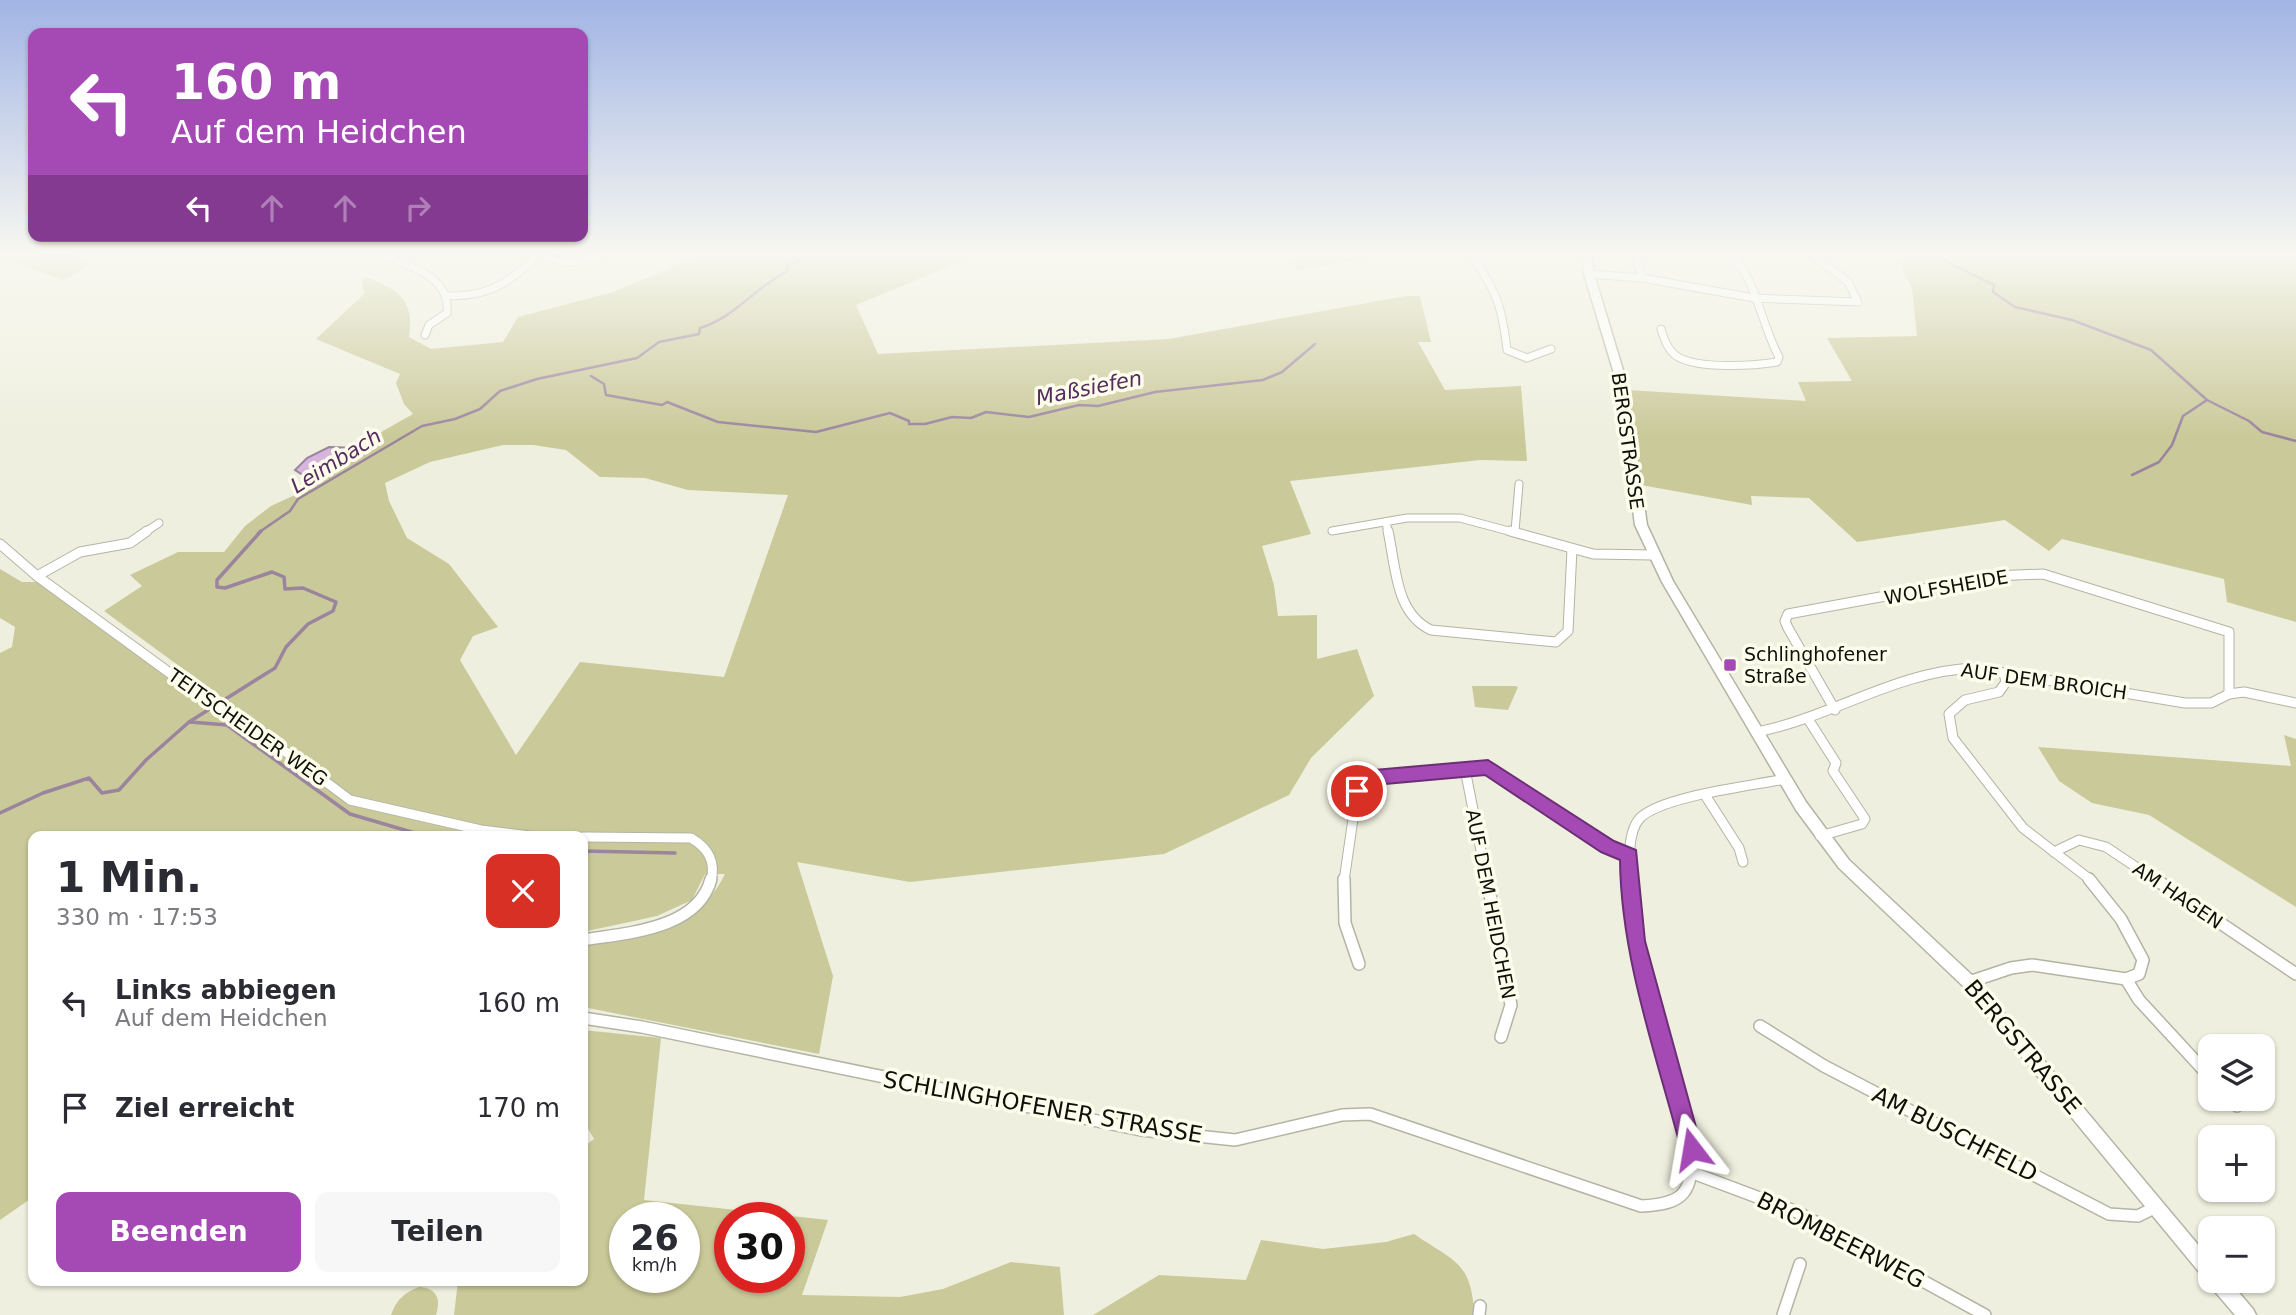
<!DOCTYPE html>
<html lang="de">
<head>
<meta charset="utf-8">
<style>
  :root { --surface:#fff; --page:#f7f7f7; --text:#2b2b33; --muted:#7c7c81; --accent:#a549b4 }
  body { margin:0; font-family:"DejaVu Sans",sans-serif; background:var(--page); color:var(--text); height:100vh; display:flex; flex-direction:column; font-size:26px; white-space:nowrap }
  * { box-sizing:border-box; margin:0 }
  p { font-size:23px; color:var(--muted) }
  .icon { flex:none; width:38px; height:38px; fill:none; stroke:currentColor; stroke-width:2; stroke-linecap:round; stroke-linejoin:round }
  .map { position:relative; flex:1; overflow:hidden }
  .side { position:absolute; left:28px; top:831px; width:560px; height:455px; display:flex; flex-direction:column; background:var(--surface); border-radius:14px; box-shadow:0 2px 5px #0004 }
  .side>* { flex:none }
  .banner { position:absolute; left:28px; top:28px; width:560px; height:214px; border-radius:14px; box-shadow:0 2px 5px #0004; background:#a549b4; color:#fff; overflow:hidden }
  .fabs { position:absolute; left:2198px; top:1034px; display:grid; gap:14px }
  .fabs a { display:grid; place-items:center; width:77px; height:77px; border-radius:14px; background:var(--surface); box-shadow:0 2px 5px #0004; font-size:35px }
  .speed { position:absolute; left:609px; top:1202px; display:flex; gap:14px; font-size:35px; font-weight:700; text-align:center }
  .speed>* { display:grid; place-content:center; width:91px; height:91px; border-radius:50%; background:var(--surface); box-shadow:0 2px 5px #0004; line-height:1 }
  .speed small { font-size:18px; font-weight:400 }
  .speed .limit { border:10px solid #d22; background:#fff; color:#111 }
  .pin { position:absolute; display:grid; place-items:center; width:60px; height:60px; color:#fff; margin:-30px; border:4px solid #fff; border-radius:50%; box-shadow:0 2px 7px #0007 }
  .me { position:absolute; width:77px; margin:-38px; rotate:346deg; stroke-linejoin:round; filter:drop-shadow(0 0 5px #0008) }
  .turn { display:flex; align-items:center; gap:24px; height:147px; padding:0 28px; font-size:32px }
  .turn .icon { width:91px; height:91px; stroke-width:2.5 }
  .turn b { display:block; font-size:49px; line-height:60px }
  .lanes { display:flex; align-items:center; height:66px; padding:0 28px; background:#0003; justify-content:center; gap:35px; direction:ltr }
  .lanes .off { opacity:.35 }
  .round { display:grid; place-items:center; flex:none; width:74px; height:74px; border-radius:14px; background:var(--page) }
  .head { display:flex; align-items:center; justify-content:space-between; height:119px; padding:0 28px }
  h1 { font-size:42px; font-weight:700; line-height:52px }
  .cta { display:flex; gap:14px; margin-top:auto; padding:14px 28px }
  .cta a { flex:1; height:80px; border-radius:14px; background:var(--accent); color:#fff; font-size:28px; font-weight:700; line-height:80px; text-align:center }
  .cta a+a { background:var(--page); color:var(--text) }
  ul { padding:0; list-style:none }
  li { display:flex; align-items:center; gap:21px; height:105px; padding:0 28px }
  li div { flex:1 }
  li b { display:block; font-size:26px }
  li em { font-style:normal }
  .map>svg:first-child { display:block }
  .green { fill:#cac999; fill-rule:evenodd }
  .water { fill:#d7b5dd; stroke:#9b849e; stroke-width:2 }
  .lines { fill:none; stroke-linecap:round; stroke-linejoin:round }
  .stream-far1 { stroke:#9b849e; stroke-width:2.5 }
  .stream { stroke:#9b849e; stroke-width:3.5 }
  .street-far2-casing { stroke:#b4b4a4; stroke-width:9 }
  .street-far1-casing { stroke:#b4b4a4; stroke-width:11 }
  .street-casing { stroke:#b4b4a4; stroke-width:14 }
  .secondary-casing { stroke:#b4b4a4; stroke-width:3 }
  .street-far2 { stroke:#fff; stroke-width:7 }
  .street-far1 { stroke:#fff; stroke-width:9 }
  .street { stroke:#fff; stroke-width:11 }
  .secondary { fill:#fff; fill-rule:evenodd }
  .route { fill:#a549b4; stroke:#6b2f75; stroke-width:2 }
  .poi-dot { fill:#a549b4; stroke:#fdfdec; stroke-width:2.5 }
  .labels { text-anchor:middle; dominant-baseline:central; stroke-width:7; stroke-linejoin:round; paint-order:stroke }
  .street-label { font-size:19px; fill:#10100b; stroke:#fdfdec }
  .poi-label { font-size:19px; fill:#10100b; stroke:#fdfdec; text-anchor:start }
  .water-label { font-size:21px; font-style:italic; fill:#562b5d; stroke:#fdfdec }
  .near-street-label { font-size:23px; fill:#10100b; stroke:#fdfdec }
</style>
</head>
<body>
<div class="map">
<svg width="2296" height="1315" viewBox="0 0 2296 1315">
  <rect width="100%" height="100%" fill="#efefdf"/>
  <g class="green">
    <path d="M10,254h61l21,10 -28,16 -62,-21z"/>
    <path d="M703,254h290l-24,4 -113,47 22,49 291,-15 236,-43h15l11,46h-13l27,48 76,-4 6,75 -47,-1 -190,21 21,53 -49,12 12,39 4,31 39,-1v44l40,-10 17,47 -63,62 -22,37 -125,59 -254,28 -113,-20 36,114 -14,78 -236,-47v-62c60,-12 111,-9 142,-71h-20l-13,26 -35,16 -74,16v-96h-550v361l-33,23v-567l12,-6 3,-20 -15,-9v-49l22,13h15l174,126 13,-9 -120,-88 38,-25 -12,-11 48,-23h46l21,-26 26,-20 50,-23 62,-52 30,-17 -9,-10 -8,-21 4,-9 -84,-35 48,-45 -2,-13 4,-4c32,13 49,22 43,60l22,12 72,-7 15,-25 95,-25zM503,445h30l33,5 34,27 45,1 43,12 100,5 -64,182 -144,-15 -64,93 -56,-95 13,-24 25,-9 -49,-63 -42,-26 -18,-37 -4,-18 45,-21z"/>
    <path d="M1281,254h112l-94,16z"/>
    <path d="M1894,254h402v368l-69,-20 -3,-23 -162,-40 -13,12 -44,-31 -148,22 -48,-44 -58,-2 1,9 -111,-20 -13,-95 178,11 -8,-19 54,-1 -25,-43 90,-2 -5,-48z"/>
    <path d="M1472,686h43l3,1 -10,23 -33,-3z"/>
    <path d="M2284,735l12,4v168l-147,-92 -57,-12 -33,-22 -21,-34 253,19z"/>
    <path d="M583,1030l78,8 -17,162 184,20 -26,75 98,2 43,-8 68,-27 49,5 4,48h-610l4,-34h125v-134l11,-8 -11,-19zM625,1218h59v60h-59zM730,1218h59v60h-59z"/>
    <path d="M1414,1234c41,28 58,28 60,81h-381l66,-40 87,5 15,-40 62,9 63,-7z"/>
    <path d="M419,1287c18,1 22,12 17,28h-45c5,-15 14,-23 28,-28z"/>
  </g>
  <path class="water" d="M329,447l29,1 -36,30 -16,-1 -11,-7 12,-12z"/>
  <g class="lines">
    <g class="stream-far1">
      <path d="M1931,254l63,31 -1,7 22,15 57,13 79,30 56,50 42,21 13,11 34,9"/>
      <path d="M591,376l13,8 2,11 56,10 5,-3 51,20 98,10 74,-19 19,8v3h16l27,-7 19,1 15,-6 43,5 50,-12 19,1 57,-14 108,-12 19,-8 33,-28"/>
      <path d="M2132,475l27,-13 13,-17 11,-29 24,-16"/>
      <path d="M258,533l32,-22 8,-12 124,-73 33,-7 25,-10 20,-18 37,-12 100,-21 22,-16 40,-8 1,-6c34,-10 57,-42 86,-56l2,-8 9,-2 8,-8"/>
    </g>
    <g class="stream">
      <path d="M190,722l37,3 123,89 75,22"/>
      <path d="M0,813l43,-20 46,-15 13,15 17,-3 27,-30 43,-38 86,-54 11,-21 22,-23 25,-13 3,-9 -33,-14 -18,1 -1,-12 -12,-5 -47,16 -8,-1v-7l44,-49"/>
      <path d="M583,851l92,2"/>
    </g>
    <g class="street-far2-casing">
      <g id="street-far2">
        <path d="M380,254c28,11 71,22 67,59l-18,12 -4,10"/>
        <path d="M540,254l26,9 41,-9"/>
        <path d="M1471,254c25,37 31,51 36,96l20,8 24,-9"/>
        <path d="M1635,254l7,24"/>
        <path d="M1589,274l53,4 112,20 104,4 -10,-20 -37,-28"/>
        <path d="M446,296c30,0 51,-5 74,-25 7,-5 12,-9 15,-17"/>
        <path d="M1661,329c3,10 7,22 17,28 21,12 75,9 99,5l2,-5c-18,-33 -22,-76 -48,-103"/>
        <path d="M1386,522l2,11"/>
        <path d="M1332,531l75,-13h53l56,15"/>
        <path d="M1515,531l4,-47"/>
        <path d="M144,533l15,-10"/>
      </g>
    </g>
    <g class="street-far1-casing">
      <g id="street-far1">
        <path d="M1388,531c8,36 7,82 43,99l125,12 12,-11 4,-82"/>
        <path d="M1510,531l83,23 60,1"/>
        <path d="M0,544l37,32 156,114 46,27 111,83 131,30 49,6"/>
        <path d="M37,576l43,-24 50,-9 17,-12"/>
        <path d="M2004,673l2,9 -7,10 -34,8 -16,14 4,24 70,90 69,53"/>
        <path d="M1835,710l-47,-82 -3,-7 3,-7 206,-38 49,-2 186,58v62"/>
        <path d="M1808,719l28,44 -3,8 32,48 -3,5 -42,12"/>
        <path d="M1757,732c75,-15 140,-61 217,-64l211,35h26l18,-9 15,-2 52,11"/>
        <path d="M1465,769l22,112"/>
        <path d="M1705,795l34,53 4,14"/>
        <path d="M583,837l108,1c17,10 25,23 20,43"/>
        <path d="M2054,852l25,-12 27,7 51,34"/>
        <path d="M1344,881l10,-69 10,-32 124,-13 120,80 21,8"/>
        <path d="M1630,881c-1,-17 -3,-49 10,-63 22,-22 111,-32 145,-39"/>
      </g>
    </g>
    <g class="street-casing">
      <g id="street">
        <path d="M1344,879l1,44 14,41"/>
        <path d="M1487,879l24,126 -10,32"/>
        <path d="M2155,879l141,95"/>
        <path d="M583,940c42,-7 115,-10 128,-61"/>
        <path d="M2126,979l13,21 71,77"/>
        <path d="M1969,982l42,-14 21,-3 94,14 13,-5 4,-14 -22,-41 -32,-40"/>
        <path d="M583,1018l59,9 499,103 94,10 107,-25 28,-1 271,92c45,-2 51,-14 51,-57l-56,-208 -7,-62"/>
        <path d="M1760,1026l64,40 285,148 29,2 18,-9"/>
        <path d="M2231,1099l6,7"/>
        <path d="M1693,1173l104,39 188,103"/>
        <path d="M1479,1315l1,-9"/>
        <path d="M1783,1315l17,-51"/>
      </g>
    </g>
    <g class="secondary-casing">
      <path id="secondary" d="M1582,254h9l3,20 32,106 21,145 26,56 133,221 43,58 125,117 236,282v22h19l24,28 3,6h-21l-24,-28 -2,-7 -5,-2 -240,-291 -125,-119 -43,-58 -134,-228 -27,-57 -19,-145 -32,-106z"/>
    </g>
    <use href="#street-far2" class="street-far2"/>
    <use href="#street-far1" class="street-far1"/>
    <use href="#street" class="street"/>
    <use href="#secondary" class="secondary"/>
  </g>
  <linearGradient id="sky" x2="0" y2="1"><stop stop-color="#a1b4e4"/><stop offset="0.58" stop-color="#f8f8f1"/><stop offset="1" stop-color="#f8f8f1" stop-opacity="0"/></linearGradient>
  <rect width="2296" height="438" fill="url(#sky)"/>
  <path class="route" d="M1488,760l126,81 22,9 9,91 57,208 -3,7 -7,3 -8,-3 -3,-7c-25,-95 -60,-191 -61,-289l-19,-8 -116,-77 -111,10 -17,13 -8,-7 9,-16 16,-5z"/>
  <rect class="poi-dot" x="1723" y="658" width="14" height="14" rx="3.5"/>
  <g class="labels">
    <g class="street-label">
      <text transform="translate(1628 441) rotate(82)">BERGSTRASSE</text>
      <text transform="translate(1946 587) rotate(-10)">WOLFSHEIDE</text>
      <text transform="translate(2044 681) rotate(8)">AUF DEM BROICH</text>
      <text transform="translate(248 727) rotate(35)">TEITSCHEIDER WEG</text>
      <text transform="translate(2178 895) rotate(34)">AM HAGEN</text>
      <text transform="translate(1491 904) rotate(79)">AUF DEM HEIDCHEN</text>
    </g>
    <g class="poi-label">
      <text x="1744" y="654">Schlinghofener<tspan x="1744" dy="22">Straße</tspan></text>
    </g>
    <g class="water-label">
      <text transform="translate(1089 388) rotate(-11)">Maßsiefen</text>
      <text transform="translate(336 461) rotate(-32)">Leimbach</text>
    </g>
    <g class="near-street-label">
      <text transform="translate(2023 1047) rotate(50)">BERGSTRASSE</text>
      <text transform="translate(1043 1107) rotate(10)">SCHLINGHOFENER STRASSE</text>
      <text transform="translate(1955 1134) rotate(27)">AM BUSCHFELD</text>
      <text transform="translate(1841 1240) rotate(27)">BROMBEERWEG</text>
    </g>
  </g>
</svg>
<div class="fabs">
<a><svg class="icon" aria-label="layers" viewBox="0 0 24 24"><path d="M12 4l9 5-9 5-9-5zM3 14l9 5 9-5"/></svg></a>
<a>+</a>
<a>−</a>
</div>
<div class="speed"><div>26<small>km/h</small></div><div class="limit">30</div></div>
<div class="pin" style="left:1357px;top:791px;background:#d93025"><svg class="icon" aria-label="arrive" viewBox="0 0 24 24"><path d="M6 21V4h12l-3 4 3 4H6"/></svg></div>
<svg class="me" style="left:1692px;top:1149px" viewBox="-20 -20 40 40"><path d="M0-17L14 15 0 8-14 15z" fill="#a549b4" stroke="#fff" stroke-width="4"/></svg>
<div class="banner">
<div class="turn"><svg class="icon" aria-label="left" viewBox="0 0 24 24"><path d="M17 20v-9H6M10 6l-5 5 5 5"/></svg><div><b>160 m</b>Auf dem Heidchen</div></div>
<div class="lanes"><svg class="icon" aria-label="left" viewBox="0 0 24 24"><path d="M17 20v-9H6M10 6l-5 5 5 5"/></svg><svg class="icon off" aria-label="ahead" viewBox="0 0 24 24"><path d="M12 20V5M6 11l6-6 6 6"/></svg><svg class="icon off" aria-label="ahead" viewBox="0 0 24 24"><path d="M12 20V5M6 11l6-6 6 6"/></svg><svg class="icon off" aria-label="right" viewBox="0 0 24 24"><path d="M7 20v-9h11M14 6l5 5-5 5"/></svg></div>
</div>
<section class="side">
<div class="head"><div><h1>1 Min.</h1><p>330 m · 17:53</p></div><a class="round" style="background:#d93025;color:#fff"><svg class="icon" aria-label="close" viewBox="0 0 24 24"><path d="M6 6l12 12M18 6L6 18"/></svg></a></div>
<ul>
<li><svg class="icon" aria-label="left" viewBox="0 0 24 24"><path d="M17 20v-9H6M10 6l-5 5 5 5"/></svg><div><b>Links abbiegen</b><p>Auf dem Heidchen</p></div><em>160 m</em></li>
<li><svg class="icon" aria-label="arrive" viewBox="0 0 24 24"><path d="M6 21V4h12l-3 4 3 4H6"/></svg><div><b>Ziel erreicht</b></div><em>170 m</em></li>
</ul>
<div class="cta"><a>Beenden</a><a>Teilen</a></div>
</section>
</div>
</body>
</html>
